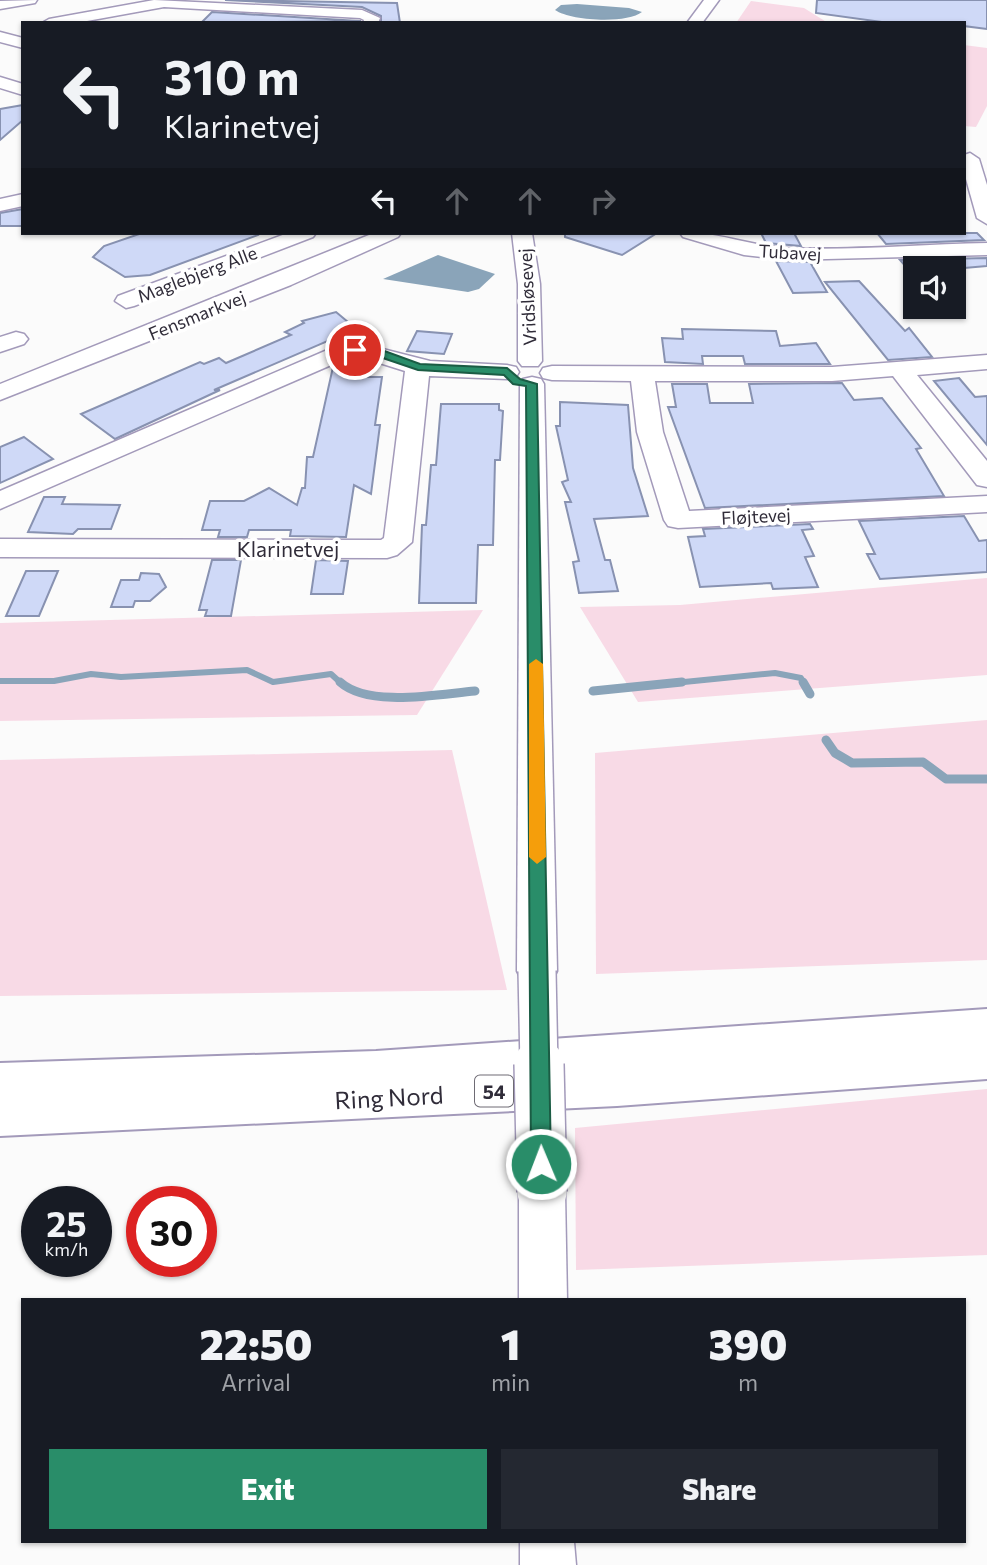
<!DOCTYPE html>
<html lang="en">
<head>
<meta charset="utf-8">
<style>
  :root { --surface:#171b24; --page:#242831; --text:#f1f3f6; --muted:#9ea1a6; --accent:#298d69 }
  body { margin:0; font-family:Commissioner,sans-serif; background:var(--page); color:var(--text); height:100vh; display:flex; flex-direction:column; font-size:26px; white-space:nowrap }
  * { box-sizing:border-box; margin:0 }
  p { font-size:23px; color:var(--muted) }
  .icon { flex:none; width:38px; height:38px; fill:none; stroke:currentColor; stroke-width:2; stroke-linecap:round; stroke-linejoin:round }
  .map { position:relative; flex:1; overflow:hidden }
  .drawer { position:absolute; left:21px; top:1298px; width:945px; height:245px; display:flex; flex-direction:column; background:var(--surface); border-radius:0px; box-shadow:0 2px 5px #0004 }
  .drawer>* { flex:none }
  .hud { position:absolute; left:21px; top:21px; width:945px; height:214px; border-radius:0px; box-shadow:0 2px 5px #0004; background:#171b24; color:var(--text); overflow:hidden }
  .buttons { position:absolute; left:903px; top:256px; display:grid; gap:14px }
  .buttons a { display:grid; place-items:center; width:63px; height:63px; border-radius:0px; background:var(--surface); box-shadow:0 2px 5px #0004; font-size:35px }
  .speed { position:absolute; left:21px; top:1186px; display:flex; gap:14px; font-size:35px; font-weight:700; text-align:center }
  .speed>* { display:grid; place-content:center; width:91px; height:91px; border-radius:50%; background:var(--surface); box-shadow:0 2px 5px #0004; line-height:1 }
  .speed small { font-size:18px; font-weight:400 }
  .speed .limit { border:10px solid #d22; background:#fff; color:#111 }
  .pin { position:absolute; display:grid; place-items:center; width:60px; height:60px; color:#fff; margin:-30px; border:4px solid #fff; border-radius:50%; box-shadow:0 2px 7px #0007 }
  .me { position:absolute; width:77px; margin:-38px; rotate:359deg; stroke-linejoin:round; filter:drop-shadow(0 0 5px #0008) }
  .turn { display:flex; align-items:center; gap:24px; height:147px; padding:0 28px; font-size:32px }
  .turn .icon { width:91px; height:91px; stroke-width:2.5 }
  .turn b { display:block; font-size:49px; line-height:60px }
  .lanes { display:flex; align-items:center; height:66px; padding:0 28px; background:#0003; justify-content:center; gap:35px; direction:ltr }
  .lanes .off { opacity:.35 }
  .eta { display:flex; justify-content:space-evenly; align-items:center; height:119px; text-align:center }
  .eta b { font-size:42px; font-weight:800; line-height:49px }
  .cta { display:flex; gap:14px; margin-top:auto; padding:14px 28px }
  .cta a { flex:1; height:80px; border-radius:0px; background:var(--accent); color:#fff; font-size:28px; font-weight:800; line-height:80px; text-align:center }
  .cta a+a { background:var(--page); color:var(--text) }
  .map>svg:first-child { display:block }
  .green { fill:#f8dae6 }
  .water { fill:#8aa4b9 }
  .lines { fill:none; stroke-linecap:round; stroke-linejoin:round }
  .stream-far1 { stroke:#8aa4b9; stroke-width:6 }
  .stream { stroke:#8aa4b9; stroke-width:9 }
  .building { fill:#cfd9f7; stroke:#8892b1; stroke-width:2 }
  .minor-casing { stroke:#a39aba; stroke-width:3 }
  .highway-casing { stroke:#a39aba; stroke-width:4 }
  .minor { fill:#fff; fill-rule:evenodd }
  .highway { fill:#fff; fill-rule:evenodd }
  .minor-bridge-far1-casing { stroke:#a39aba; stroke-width:40; stroke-linecap:butt }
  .minor-bridge-casing { stroke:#a39aba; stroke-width:52; stroke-linecap:butt }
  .minor-bridge-far1 { stroke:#fff; stroke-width:37 }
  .minor-bridge { stroke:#fff; stroke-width:49 }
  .route { fill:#298d69; stroke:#1b5c44; stroke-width:2 }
  .slow { fill:#f59e0b }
  .labels { text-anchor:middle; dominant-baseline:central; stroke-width:7; stroke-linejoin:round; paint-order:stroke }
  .far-street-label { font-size:18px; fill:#302c39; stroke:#fff }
  .shield { fill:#fff; stroke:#6e6b74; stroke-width:2 }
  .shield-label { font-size:19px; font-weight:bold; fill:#302c39 }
  .street-label { font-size:21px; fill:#302c39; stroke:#fff }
  .near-street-label { font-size:24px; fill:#302c39; stroke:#fff }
</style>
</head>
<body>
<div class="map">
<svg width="987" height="1565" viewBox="0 0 987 1565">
  <rect width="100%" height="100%" fill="#fbfbfb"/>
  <g class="green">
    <path d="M751,1l53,7 24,15h-92z"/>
    <path d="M964,45l23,3v58l-11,21 -12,-1z"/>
    <path d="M987,578v97l-349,27 -58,-95 100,-2z"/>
    <path d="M483,610l-66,105 -417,6v-98z"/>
    <path d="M987,720v240l-391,14 -1,-221z"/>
    <path d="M452,750l55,240 -507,6v-236z"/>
    <path d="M987,1089v166l-411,15 -1,-142z"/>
  </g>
  <g class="water">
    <path d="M577,4l52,4 13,4c-15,12 -71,9 -87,-2l6,-5z"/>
    <path d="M438,255l57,19 -16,15 -11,3 -85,-13z"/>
  </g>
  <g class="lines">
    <g class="stream-far1">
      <path d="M0,681h54l37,-7 30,3 126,-7 26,12 58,-8 11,10"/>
      <path d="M664,684l111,-11 26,5 3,6"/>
    </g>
    <g class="stream">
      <path d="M340,682c29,26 99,12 135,9"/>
      <path d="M803,682l7,12"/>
      <path d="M593,691l89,-9"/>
      <path d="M826,740l9,13 17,10 71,-1 23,17h41"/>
    </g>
  </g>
  <g class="building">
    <path d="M225,0l172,3 3,20h-19v-7l-19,-9z"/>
    <path d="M817,0h170v29l-23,-3v-3h-75l-73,-10z"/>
    <path d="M212,12l147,9h2l-160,2z"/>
    <path d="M23,105v15l-23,20v-31z"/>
    <path d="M23,209v17h-23v-13z"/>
    <path d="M142,233h115l1,2 -108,40 -25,2 -32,-20 11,-11z"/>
    <path d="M565,233h92l-35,22 -57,-18z"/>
    <path d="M761,233h33l7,13 -35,-3z"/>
    <path d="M877,233h100l7,7 -98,4z"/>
    <path d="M987,258v8l-23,2h-57l-7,-8z"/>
    <path d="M776,261l34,1 17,30 -34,1z"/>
    <path d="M859,281l46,50 4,-3 23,29 -44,3 -63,-78z"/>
    <path d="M336,312l18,15h10l-4,15 -22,2 1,-8 -125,54h6l-105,49 -34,-25 119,-52 4,2 15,-6 7,5 65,-28 -6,-3 19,-9 -2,-2z"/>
    <path d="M682,329l94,2 4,15 36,-3 14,21h-85l-2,-8h-41l1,8 -38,-2 -3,-24 21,1z"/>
    <path d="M417,331l35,3 -8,20 -37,-3z"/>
    <path d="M346,362h10l-4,15h30l-7,48h5l-9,69 -17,-9 -8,52 -56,-1 1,-6h-42l-2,7h-29l2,-7h-18l8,-29h34l25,-13 28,17 5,-17h3l2,-31h6l20,-90z"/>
    <path d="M959,378l16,19 12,-1v49l-53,-64z"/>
    <path d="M842,383l12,17 28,-2 39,50 -5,1 28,47 -239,12 -37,-101h8l-4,-23h35l3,19h43l-4,-19z"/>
    <path d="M560,402l68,3 5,63 15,48 -54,3 11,41h5l8,31 -39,2 -6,-31 6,-1 -14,-59h6l-9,-20 6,-2 -12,-54h4z"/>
    <path d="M441,404h58v6l4,1 -3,49h-5l-2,85h-15l-2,58h-57l3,-78h4l5,-60h5z"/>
    <path d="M24,437l29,22 -53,24v-36z"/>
    <path d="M44,497h21l-3,7 58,1 -9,24h-33l-5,5 -45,-2z"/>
    <path d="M964,516l15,25 8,-1v32l-107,7 -13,-25h8l-16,-33z"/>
    <path d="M810,524l3,5 -11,1 12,26 -9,1 13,30 -45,2 -2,-6 -71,4 -12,-50 17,-1 -2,-7z"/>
    <path d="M212,560h29l-10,56h-26l2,-6h-8z"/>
    <path d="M316,560l32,1 -5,33h-32z"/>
    <path d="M26,571h32l-19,45h-33z"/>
    <path d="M141,573l18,1 7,13 -16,14h-15l-2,6h-22l10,-27h18z"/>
  </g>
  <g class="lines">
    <g class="minor-casing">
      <g id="minor">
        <path d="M37,0l-2,3 -35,6v-8z"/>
        <path d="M154,0l208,10 18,8 -2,5h-15l1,-3 -4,-2 -196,-11 -88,16h-34l7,-4z"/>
        <path d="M704,0h15l-17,23h-15z"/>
        <path d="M0,32l23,6v10l-23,-6z"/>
        <path d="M0,77l23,7v11l-23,-7z"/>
        <path d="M970,153l9,6 8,26v39l-10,-6 -13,-46v-17z"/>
        <path d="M23,194v12l-23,5v-12z"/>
        <path d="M288,233h28l-3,4 -179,69 -8,2 -11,-7 3,-5z"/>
        <path d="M374,233h27l-3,4 -107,48 -291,115v-16z"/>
        <path d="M512,233h20l8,51 2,77 -4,5h-16l-4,-5v-77z"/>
        <path d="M680,233c36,-2 70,13 106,15 66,3 135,-4 201,-5v12l-200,5 -43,-5 -61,-18z"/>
        <path d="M16,332l8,2 4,5 -4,5 -24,8v-15z"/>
        <path d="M351,344l20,2 59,15 77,4 9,2 3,5 -3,5 -9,2 -78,-3 -17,166 -15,13 -10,3 -387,-1v-18l381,1 3,-2 21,-167 -35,-11 -25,-1 -345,150v-18l332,-143z"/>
        <path d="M987,355v14l-70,6 70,86v26l-10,-2 -84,-109 -61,5h-177l8,51 26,79 298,-15v16l-309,16 -10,-2 -4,-6 -27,-88 -6,-51 -79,-1 -9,-2 -3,-5 3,-5 9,-2 280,1z"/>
        <path d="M532,377l9,2 3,5 13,587 -6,12 -14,5 -14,-5 -6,-12 3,-587 3,-5z"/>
        <path d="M542,1170l16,7 7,15 2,108h-48v-108l7,-15z"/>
        <path d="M520,1542h54l2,23h-56z"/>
      </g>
    </g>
    <g class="highway-casing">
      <path id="highway" d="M987,1009v70l-370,27 -617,30v-73l376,-12z"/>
    </g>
    <use href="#minor" class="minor"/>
    <use href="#highway" class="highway"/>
    <g class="minor-bridge-far1-casing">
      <path id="minor-bridge-far1" d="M537,971l2,95"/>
    </g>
    <g class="minor-bridge-casing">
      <path id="minor-bridge" d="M539,1064l3,128"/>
    </g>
    <use href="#minor-bridge-far1" class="minor-bridge-far1"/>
    <use href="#minor-bridge" class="minor-bridge"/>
  </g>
  <path class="route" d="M355,347l24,2 41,15 87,4 13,11 17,5 14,780 -3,7 -7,3 -7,-3 -3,-7 -5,-778 -13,-2 -9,-9 -86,-5 -44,-15 -22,-3 -2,-2z"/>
  <path class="slow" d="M536,659l7,5 3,193 -9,7 -8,-7v-193z"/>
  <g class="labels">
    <g class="far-street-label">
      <text transform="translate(790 252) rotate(3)">Tubavej</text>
      <text transform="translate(197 274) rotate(-21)">Maglebjerg Alle</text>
      <text transform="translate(527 297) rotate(-93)">Vridsløsevej</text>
      <text transform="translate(197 315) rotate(-22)">Fensmarkvej</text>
      <text transform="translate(756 516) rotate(-3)">Fløjtevej</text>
    </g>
    <rect class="shield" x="475" y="1075.5" width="38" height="31" rx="5"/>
    <g class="shield-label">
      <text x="494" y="1091">54</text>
    </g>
    <g class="street-label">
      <text x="288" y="548">Klarinetvej</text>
    </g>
    <g class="near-street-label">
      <text transform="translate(389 1097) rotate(-3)">Ring Nord</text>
    </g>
  </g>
</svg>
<div class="buttons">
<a><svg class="icon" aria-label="sound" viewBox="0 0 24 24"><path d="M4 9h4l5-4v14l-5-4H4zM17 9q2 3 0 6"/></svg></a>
</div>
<div class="speed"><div>25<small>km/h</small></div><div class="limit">30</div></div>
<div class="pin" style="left:355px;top:350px;background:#d93025"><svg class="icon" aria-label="arrive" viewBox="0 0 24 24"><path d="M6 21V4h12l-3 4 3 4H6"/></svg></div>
<svg class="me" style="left:541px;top:1164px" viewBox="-20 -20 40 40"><circle r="17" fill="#298d69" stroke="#fff" stroke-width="3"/><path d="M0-11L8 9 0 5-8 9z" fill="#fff"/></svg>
<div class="hud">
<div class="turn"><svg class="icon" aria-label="left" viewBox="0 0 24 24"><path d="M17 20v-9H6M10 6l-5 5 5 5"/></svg><div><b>310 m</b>Klarinetvej</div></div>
<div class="lanes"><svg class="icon" aria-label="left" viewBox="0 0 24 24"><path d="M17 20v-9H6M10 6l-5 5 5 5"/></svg><svg class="icon off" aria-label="ahead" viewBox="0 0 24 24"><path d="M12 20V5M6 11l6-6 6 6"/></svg><svg class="icon off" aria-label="ahead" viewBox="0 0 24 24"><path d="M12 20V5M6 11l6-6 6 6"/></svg><svg class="icon off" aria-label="right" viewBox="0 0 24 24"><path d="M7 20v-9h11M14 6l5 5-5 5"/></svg></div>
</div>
<section class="drawer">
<div class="eta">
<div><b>22:50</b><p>Arrival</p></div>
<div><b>1</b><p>min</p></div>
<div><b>390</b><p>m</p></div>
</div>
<div class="cta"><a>Exit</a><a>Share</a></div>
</section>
</div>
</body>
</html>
